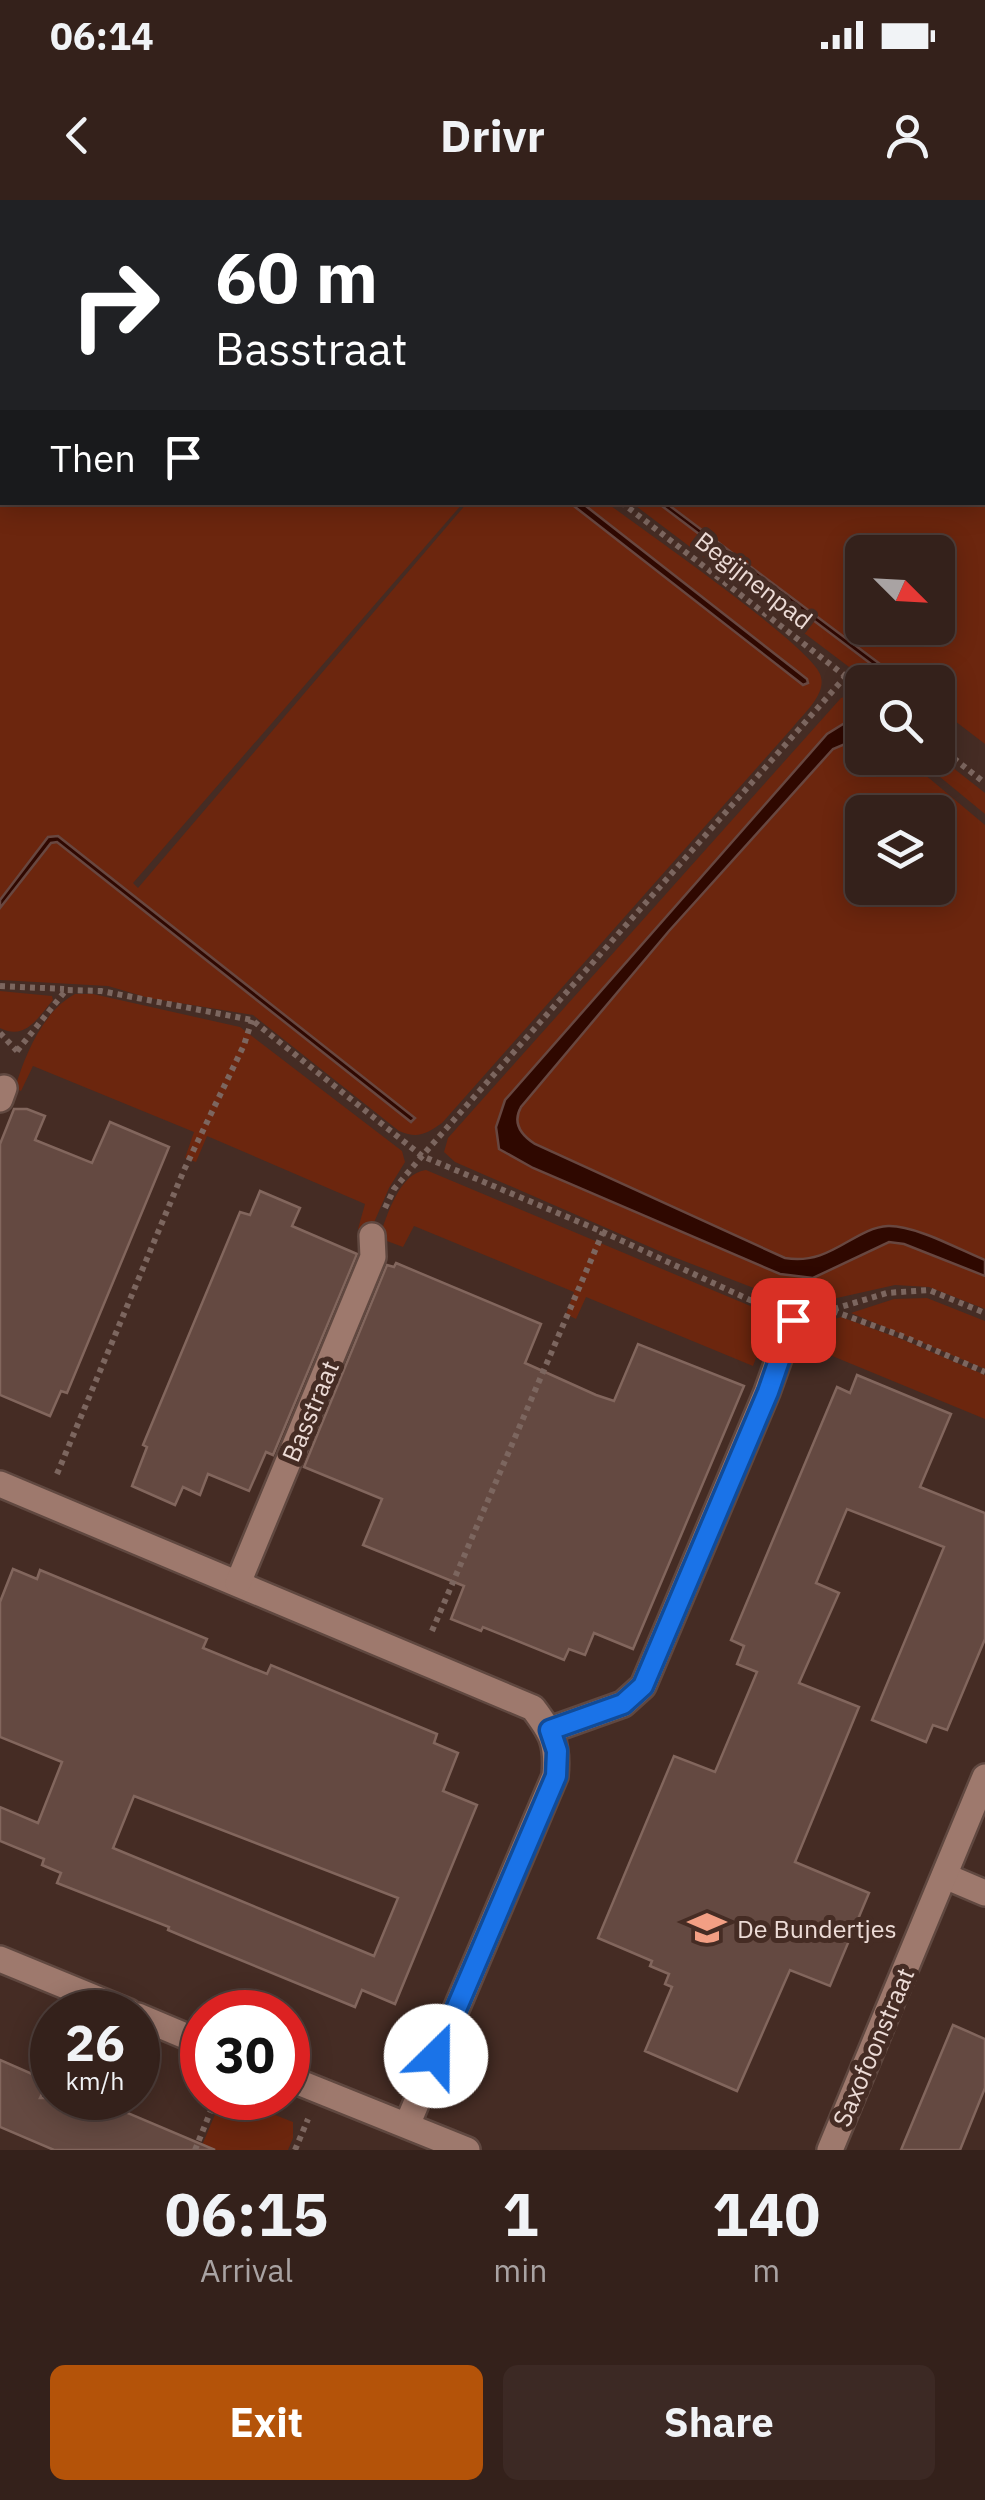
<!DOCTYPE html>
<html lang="en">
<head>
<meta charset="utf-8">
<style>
  :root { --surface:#34211b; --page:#3c2924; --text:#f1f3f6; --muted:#a9a3a3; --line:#4e3e3a; --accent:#b45309 }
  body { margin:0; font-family:"IBM Plex Sans",sans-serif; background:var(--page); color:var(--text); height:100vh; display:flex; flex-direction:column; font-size:38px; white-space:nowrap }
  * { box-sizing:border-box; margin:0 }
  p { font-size:32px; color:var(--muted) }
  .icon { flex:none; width:55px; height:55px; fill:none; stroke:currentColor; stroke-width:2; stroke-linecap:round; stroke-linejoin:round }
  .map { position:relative; height:1950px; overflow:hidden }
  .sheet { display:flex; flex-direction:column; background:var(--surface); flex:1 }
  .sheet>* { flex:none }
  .top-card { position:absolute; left:0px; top:0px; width:985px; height:305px; box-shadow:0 5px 25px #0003,0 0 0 2px var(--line); background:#202124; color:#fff; overflow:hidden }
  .needle { width:65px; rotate:114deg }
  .tools { position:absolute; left:845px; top:335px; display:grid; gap:20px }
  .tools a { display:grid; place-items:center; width:110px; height:110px; border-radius:15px; background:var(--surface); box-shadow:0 5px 25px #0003,0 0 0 2px var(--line); font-size:50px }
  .speed { position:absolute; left:30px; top:1790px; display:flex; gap:20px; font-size:50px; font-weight:700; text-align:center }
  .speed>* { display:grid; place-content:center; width:130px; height:130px; border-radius:50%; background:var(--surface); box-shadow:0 5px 25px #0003,0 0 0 2px var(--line); line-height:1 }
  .speed small { font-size:25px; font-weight:400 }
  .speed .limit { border:15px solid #d22; background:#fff; color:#111 }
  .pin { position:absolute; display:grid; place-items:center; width:85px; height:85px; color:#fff; margin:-42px; border-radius:20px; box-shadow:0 5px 15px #0006 }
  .me { position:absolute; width:110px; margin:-55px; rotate:23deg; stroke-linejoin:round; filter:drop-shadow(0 0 8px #0008) }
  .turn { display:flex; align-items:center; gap:35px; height:210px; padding:0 50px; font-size:45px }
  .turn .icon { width:130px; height:130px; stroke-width:2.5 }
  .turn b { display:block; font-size:70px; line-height:85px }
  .then { display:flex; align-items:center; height:95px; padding:0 50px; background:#0003; gap:20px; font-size:38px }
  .eta { display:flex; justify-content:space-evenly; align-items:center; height:170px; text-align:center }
  .eta b { font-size:60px; font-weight:700; line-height:70px }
  .primary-button { display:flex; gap:20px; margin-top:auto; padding:20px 50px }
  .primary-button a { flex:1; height:115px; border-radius:15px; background:var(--accent); color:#fff; font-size:40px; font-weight:700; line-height:115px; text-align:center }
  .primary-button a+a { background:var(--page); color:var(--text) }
  .status { display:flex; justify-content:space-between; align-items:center; height:70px; padding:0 50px; background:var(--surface); direction:ltr }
  .status svg { height:28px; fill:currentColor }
  header { display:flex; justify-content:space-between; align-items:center; height:130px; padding:0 50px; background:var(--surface); font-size:45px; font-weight:700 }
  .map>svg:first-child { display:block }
  .green { fill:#6c260e; fill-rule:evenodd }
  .water { fill:#2f0800; stroke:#684740; stroke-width:2.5 }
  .building { fill:#644941; stroke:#82665d; stroke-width:2.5; fill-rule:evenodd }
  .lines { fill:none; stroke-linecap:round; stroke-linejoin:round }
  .minor-casing { stroke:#604840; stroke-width:30 }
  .path { stroke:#7c665f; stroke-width:6; stroke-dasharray:5 5; stroke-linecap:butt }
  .minor { stroke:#9e796d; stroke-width:25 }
  .route-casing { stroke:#114b97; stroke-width:25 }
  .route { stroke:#1a73e8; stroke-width:18 }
  .labels { text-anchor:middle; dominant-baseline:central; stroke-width:10; stroke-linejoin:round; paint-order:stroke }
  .street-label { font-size:25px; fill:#ecdbd6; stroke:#452c24 }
  .poi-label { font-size:25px; fill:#ecdbd6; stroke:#452c24; text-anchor:start }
</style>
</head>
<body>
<div class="status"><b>06:14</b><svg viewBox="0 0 49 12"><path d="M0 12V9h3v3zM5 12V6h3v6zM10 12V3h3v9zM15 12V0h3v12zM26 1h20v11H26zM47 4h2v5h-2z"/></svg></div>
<header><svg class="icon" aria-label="back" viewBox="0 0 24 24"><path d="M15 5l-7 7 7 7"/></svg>Drivr<svg class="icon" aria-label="person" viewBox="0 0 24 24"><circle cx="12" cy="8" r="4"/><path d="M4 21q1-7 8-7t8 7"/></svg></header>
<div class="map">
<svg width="985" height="1950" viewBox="0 0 985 1950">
  <rect width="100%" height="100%" fill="#452c24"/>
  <g class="green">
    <path d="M0,0l151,2h-149v300l461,1 -330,380 5,5 329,-385h103l233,182 5,-2 -1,-4 -225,-176h25c36,27 201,141 213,171 8,19 -16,39 -27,53l-351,396c-16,11 -24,16 -43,8l-146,-116 -104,-17 -41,-12 -108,-6v-72l51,-65 6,-2 355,280 -354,-285 -10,1 -48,63z"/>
    <path d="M273,0h712v544l-47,-36v-26h-34l-238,-179 316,-1v-300zM862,352h76v76h-76z"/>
    <path d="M632,303h26l237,179h-26z"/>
    <path d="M850,495l12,4v23l-14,-1 -21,13 -322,366 -9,27 3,22 34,19 220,94 76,9 60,-29 15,2 81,32v33l-56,-22 -34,-2 -76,17 -37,-3 -116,-45 -211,-92 -11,-10 4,-14 393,-440z"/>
    <path d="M862,537v21h43l80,67v435c-23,-9 -57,-28 -81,-32 -43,-7 -75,38 -119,30l-250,-114c-14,-9 -23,-21 -14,-37l148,-176 164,-182zM862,612h76v76h-76z"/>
    <path d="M938,556l47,37v21l-68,-56z"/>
    <path d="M0,791l52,5 1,4c-16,18 -27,41 -53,28z"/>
    <path d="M75,794h18l147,33 162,124 3,11 -16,26 -20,46 -11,-5 7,-25 -158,-68 -11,26 -11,-4 9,-26 -161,-66 -12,25 -6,-3c10,-33 28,-77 60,-94z"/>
    <path d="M426,970l334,140 10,11v18l-6,-2 -11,29 -167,-69 -10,22 -10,-5 8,-22 -160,-66 -11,21 -24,-9c8,-22 20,-65 47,-68z"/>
    <path d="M927,1098l58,23v48l-134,-56 43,-14z"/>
    <path d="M841,1117l63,23 81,35v44l-160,-66 -4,7 -23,-9c9,-18 24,-29 43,-34z"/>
    <path d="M222,1898h10l61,24v16l-5,12h-88z"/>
  </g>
  <g class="water">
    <path d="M570,303h12l225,176 1,4 -5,2z"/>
    <path d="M658,303h8l238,179h-9z"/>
    <path d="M848,521l14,1v15l-29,12 -164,182 -148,176c-9,16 0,28 14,37l250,114c46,8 68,-30 103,-32 27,-1 72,24 97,34v16l-81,-32 -15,-2 -76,36 -33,-4 -247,-106 -34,-19 -3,-22 9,-27 322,-366z"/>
    <path d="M58,636l357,282 -4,4 -354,-280 -6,1 -51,65v-8l48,-63z"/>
  </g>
  <g class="building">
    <path d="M14,909h13l18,7 -10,24 57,23 18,-41 59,25 -102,246 -6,-2 -11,25 -50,-21v-251z"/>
    <path d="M260,991l40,17 -8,18 65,28 -84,201 -7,-3 -17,39 -41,-17 -8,21 -17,-8 -8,18 -43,-19 15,-39 -4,-2 97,-233 10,3z"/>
    <path d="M396,1063l145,61 -16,39 71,32 18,6 24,-57 106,42 -111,263 -39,-16 -9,22 -16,-6 -5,11 -81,-33 -2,4 -30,-12 13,-33 -101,-41 19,-46 -78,-32 83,-202 7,2z"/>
    <path d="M857,1175l94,39 -31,73 65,26v126l-38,91 -14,-5 -7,17 -54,-22 72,-173 -97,-38 -31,74 23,10 -40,90 60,24 -64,155 74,31 -39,93 -40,-16 -53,121 -92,-40 27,-64 -7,-3 4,-10 -19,-8 2,-5 -54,-23 76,-182 41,16 42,-100 -20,-8 7,-18 -13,-6 106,-253 13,6z"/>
    <path d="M13,1369l24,10 3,-9 167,69 -4,9 64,26 4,-9 166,69 -3,9 24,10 -15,38 34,14 -82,199 -33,-14 -7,17 -156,-64 -31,-13 1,-3 -112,-44 4,-10 -19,-8 2,-6 -44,-18v-34l38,16 24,-61 -62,-25v-135zM134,1596l264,102 -24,58 -261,-108z"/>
    <path d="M953,1825l32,14v49l-25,62h-59z"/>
    <path d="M0,1860l48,21 -8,17h84l-6,11 97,41h-161l-54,-23z"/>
  </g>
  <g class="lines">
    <g class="minor-casing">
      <g id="minor">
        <path d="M0,899l4,-11"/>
        <path d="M0,1284l533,224c19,25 25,35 22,68l-148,349"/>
        <path d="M238,1383l135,-326 -1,-21"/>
        <path d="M550,1530l73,-26 20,-18 124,-294 26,-73"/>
        <path d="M945,1676l40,17"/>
        <path d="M0,1759l129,53"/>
        <path d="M138,1816l64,27"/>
        <path d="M288,1878l179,72"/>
        <path d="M830,1950l155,-373"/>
      </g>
    </g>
    <g class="path">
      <path d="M229,0l3,2"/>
      <path d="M621,302l241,187"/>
      <path d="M938,546l47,37"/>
      <path d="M0,786l64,3"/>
      <path d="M0,833l17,18 -1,4"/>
      <path d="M17,851l49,-61 35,1 151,29 170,136 181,76 162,75"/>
      <path d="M385,1008l9,-19 28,-33 424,-480"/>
      <path d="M833,1111l72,26 80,35"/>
      <path d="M824,1112l63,-19 42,-3 56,23"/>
      <path d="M57,1274l127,-304 60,-125 8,-25"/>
      <path d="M432,1431l171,-399"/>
      <path d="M195,1950l21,-52"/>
      <path d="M295,1950l13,-31"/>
    </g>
    <use href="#minor" class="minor"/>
  </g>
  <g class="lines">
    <g class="route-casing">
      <path id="route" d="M436,1856l120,-280 1,-25 -7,-21 73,-26 20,-18 125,-294 25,-72"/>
    </g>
    <use href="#route" class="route"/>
  </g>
  <defs>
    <g id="school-bare" transform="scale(3)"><path d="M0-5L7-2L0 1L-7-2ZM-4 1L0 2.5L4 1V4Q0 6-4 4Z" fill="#f39f84" stroke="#452c24" stroke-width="2.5" paint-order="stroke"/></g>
  </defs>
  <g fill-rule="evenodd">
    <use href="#school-bare" x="707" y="1728"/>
  </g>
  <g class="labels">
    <g class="street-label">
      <text transform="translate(754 380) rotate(38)">Begijnenpad</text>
      <text transform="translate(310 1211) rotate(-67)">Basstraat</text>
      <text transform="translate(873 1847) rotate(-67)">Saxofoonstraat</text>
    </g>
    <g class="poi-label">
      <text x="737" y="1728">De Bundertjes</text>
    </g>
  </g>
</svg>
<div class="tools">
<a><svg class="needle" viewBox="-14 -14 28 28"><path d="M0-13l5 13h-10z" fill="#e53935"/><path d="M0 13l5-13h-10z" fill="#a9a3a3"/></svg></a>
<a><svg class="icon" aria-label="search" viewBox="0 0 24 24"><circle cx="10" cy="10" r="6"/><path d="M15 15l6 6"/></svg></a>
<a><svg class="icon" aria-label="layers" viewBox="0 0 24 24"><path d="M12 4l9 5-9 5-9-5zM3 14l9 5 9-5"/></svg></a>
</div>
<div class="speed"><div>26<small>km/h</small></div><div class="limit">30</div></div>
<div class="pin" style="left:793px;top:1120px;background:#d93025"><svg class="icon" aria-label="arrive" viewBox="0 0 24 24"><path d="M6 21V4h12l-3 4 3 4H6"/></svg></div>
<svg class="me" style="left:436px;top:1856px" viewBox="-20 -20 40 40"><circle r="19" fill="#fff"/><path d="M0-13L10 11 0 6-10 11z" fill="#1a73e8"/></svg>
<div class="top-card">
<div class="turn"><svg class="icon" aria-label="right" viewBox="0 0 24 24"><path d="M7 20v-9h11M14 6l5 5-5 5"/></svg><div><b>60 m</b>Basstraat</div></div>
<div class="then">Then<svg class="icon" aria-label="arrive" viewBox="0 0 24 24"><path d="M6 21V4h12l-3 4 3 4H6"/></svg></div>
</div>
</div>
<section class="sheet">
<div class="eta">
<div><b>06:15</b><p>Arrival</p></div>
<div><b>1</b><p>min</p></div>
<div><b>140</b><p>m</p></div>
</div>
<div class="primary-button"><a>Exit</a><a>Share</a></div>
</section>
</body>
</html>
